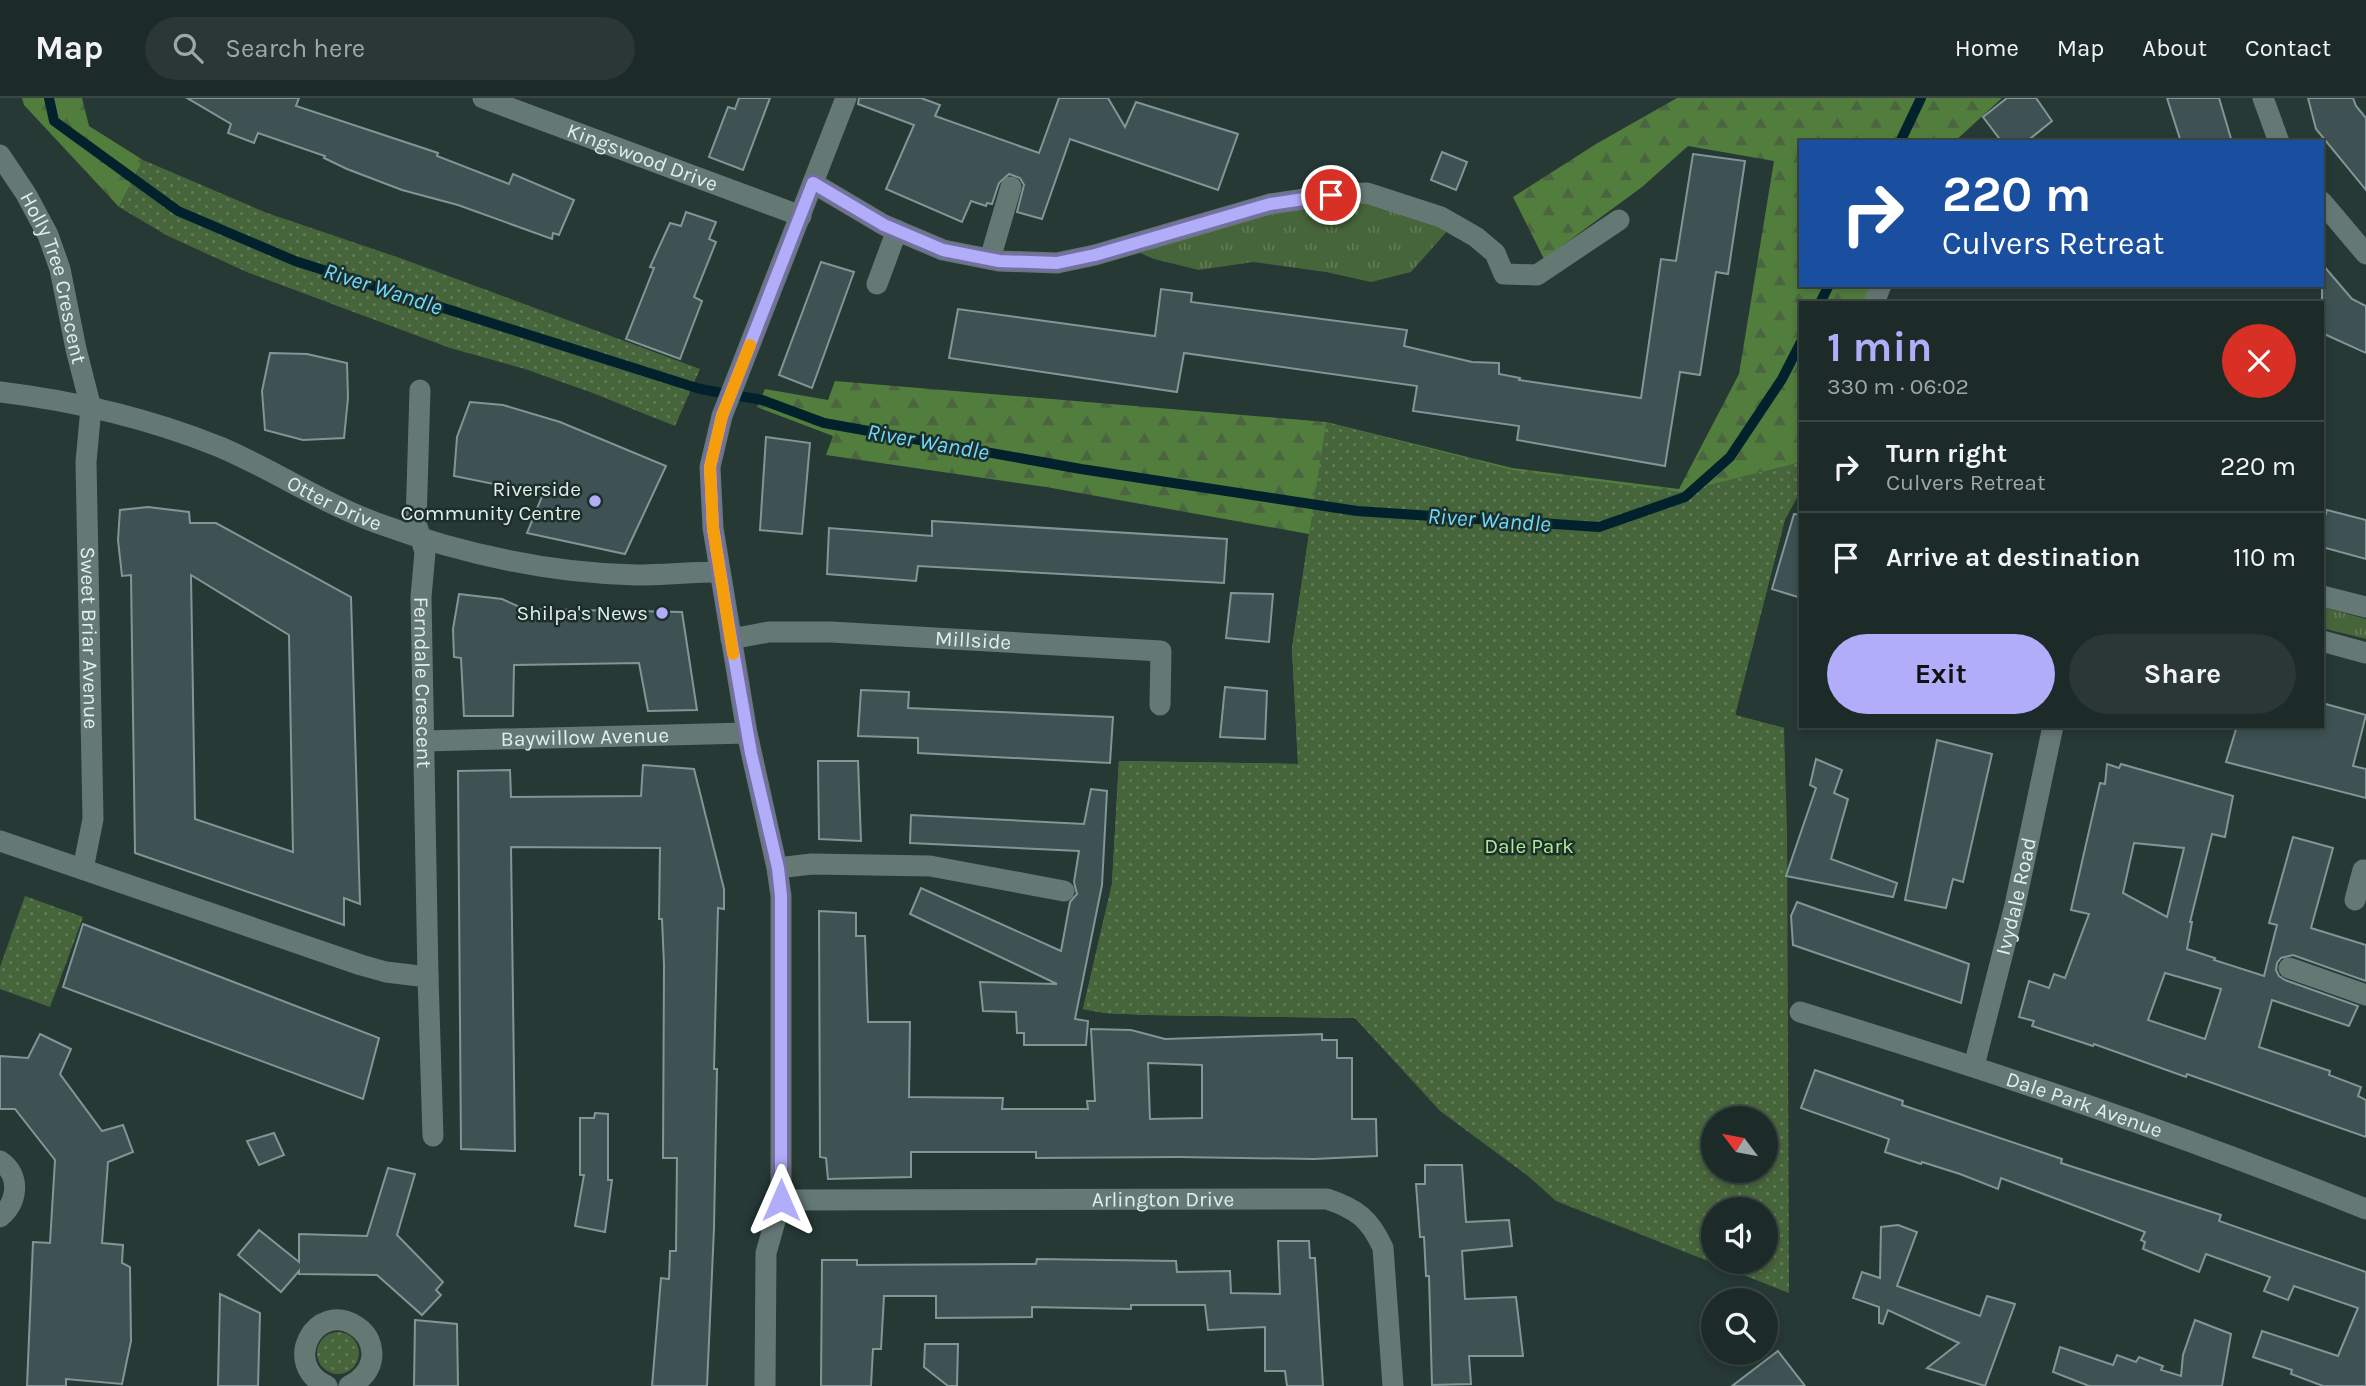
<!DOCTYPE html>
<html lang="en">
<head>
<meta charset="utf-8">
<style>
  :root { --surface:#1d2b28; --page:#2a3734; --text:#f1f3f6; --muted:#a0a7a8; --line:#3b4745; --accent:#b2adf9 }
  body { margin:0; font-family:Karla,sans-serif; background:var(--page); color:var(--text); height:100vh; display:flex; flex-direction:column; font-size:26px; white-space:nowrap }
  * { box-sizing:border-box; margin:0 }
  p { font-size:23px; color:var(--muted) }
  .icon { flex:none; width:38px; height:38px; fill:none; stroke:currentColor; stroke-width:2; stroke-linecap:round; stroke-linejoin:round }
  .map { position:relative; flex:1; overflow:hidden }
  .panel { position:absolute; left:1799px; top:203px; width:525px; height:427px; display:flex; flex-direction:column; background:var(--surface); border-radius:0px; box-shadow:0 4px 10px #0003,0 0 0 2px var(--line) }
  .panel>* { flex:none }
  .top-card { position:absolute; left:1799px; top:42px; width:525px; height:147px; border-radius:0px; box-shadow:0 4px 10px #0003,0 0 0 2px var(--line); background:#1a4fa0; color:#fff; overflow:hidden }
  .needle { width:46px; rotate:302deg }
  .buttons { position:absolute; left:1701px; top:1008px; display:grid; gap:14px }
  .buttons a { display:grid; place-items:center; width:77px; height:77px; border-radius:50%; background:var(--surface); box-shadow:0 4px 10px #0003,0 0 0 2px var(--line); font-size:35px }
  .pin { position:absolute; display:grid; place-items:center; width:60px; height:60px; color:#fff; margin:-30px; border:4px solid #fff; border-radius:50%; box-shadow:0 2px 7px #0007 }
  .me { position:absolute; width:77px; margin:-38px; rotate:0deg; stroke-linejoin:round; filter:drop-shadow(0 0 5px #0008) }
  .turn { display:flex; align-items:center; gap:24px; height:147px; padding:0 28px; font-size:32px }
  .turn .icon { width:91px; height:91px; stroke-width:2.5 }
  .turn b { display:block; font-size:49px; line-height:60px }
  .round { display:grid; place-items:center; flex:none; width:74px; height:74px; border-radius:37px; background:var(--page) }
  .overview { display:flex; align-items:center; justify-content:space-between; height:119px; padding:0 28px }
  h1 { font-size:42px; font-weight:700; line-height:52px; color:var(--accent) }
  .primary-button { display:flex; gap:14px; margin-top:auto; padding:14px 28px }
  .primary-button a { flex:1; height:80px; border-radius:42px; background:var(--accent); color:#111; font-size:28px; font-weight:700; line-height:80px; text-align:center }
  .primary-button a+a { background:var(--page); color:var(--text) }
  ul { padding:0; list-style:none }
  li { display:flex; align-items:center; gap:21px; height:91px; padding:0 28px; border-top:2px solid var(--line) }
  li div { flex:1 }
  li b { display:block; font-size:26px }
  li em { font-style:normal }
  header { display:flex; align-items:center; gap:42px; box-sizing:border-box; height:98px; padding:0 35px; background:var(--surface); border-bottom:2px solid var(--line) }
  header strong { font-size:33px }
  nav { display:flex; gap:38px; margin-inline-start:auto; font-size:24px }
  .search { width:490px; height:63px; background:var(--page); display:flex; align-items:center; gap:18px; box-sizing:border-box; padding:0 24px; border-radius:38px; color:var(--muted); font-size:26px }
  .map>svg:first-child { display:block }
  .grass { fill:url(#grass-tufts) }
  .forest { fill:url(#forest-firs) }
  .park { fill:url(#park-dots); fill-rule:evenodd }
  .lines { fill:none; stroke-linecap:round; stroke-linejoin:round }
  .stream { stroke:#01222d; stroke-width:10 }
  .building { fill:#3e5253; stroke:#819697; stroke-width:2; fill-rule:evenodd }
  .minor { stroke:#657974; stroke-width:21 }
  .route-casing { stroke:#7470a2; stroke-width:18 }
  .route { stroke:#b2adf9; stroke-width:12 }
  .slow { stroke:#f59e0b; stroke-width:12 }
  .poi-dot { fill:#b2adf9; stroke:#1d2f2b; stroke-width:2.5 }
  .labels { text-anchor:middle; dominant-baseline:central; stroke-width:5; stroke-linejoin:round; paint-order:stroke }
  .street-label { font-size:21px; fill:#e2edea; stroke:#1d2f2b }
  .poi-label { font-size:21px; fill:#e2edea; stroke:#1d2f2b; text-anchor:end }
  .park-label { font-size:21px; fill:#aeed92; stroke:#1d2f2b }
  .water-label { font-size:23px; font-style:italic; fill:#70d9fc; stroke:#1d2f2b }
</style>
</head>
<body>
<header>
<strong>Map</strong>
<div class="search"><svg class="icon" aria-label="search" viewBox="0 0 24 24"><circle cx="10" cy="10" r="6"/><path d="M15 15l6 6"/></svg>Search here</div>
<nav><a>Home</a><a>Map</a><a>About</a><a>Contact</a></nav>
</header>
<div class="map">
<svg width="2366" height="1288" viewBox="0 0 2366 1288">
  <defs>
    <pattern id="grass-tufts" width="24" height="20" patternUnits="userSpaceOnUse" patternTransform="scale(1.75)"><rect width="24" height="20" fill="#47653a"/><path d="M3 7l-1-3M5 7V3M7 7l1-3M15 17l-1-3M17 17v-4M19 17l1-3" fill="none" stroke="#617b57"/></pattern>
    <pattern id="forest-firs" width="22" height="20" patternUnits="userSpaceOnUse" patternTransform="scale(1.75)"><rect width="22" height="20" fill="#517e3d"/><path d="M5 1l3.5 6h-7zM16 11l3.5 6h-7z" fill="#4b6541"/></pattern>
    <pattern id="park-dots" width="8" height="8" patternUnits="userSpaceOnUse" patternTransform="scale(1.75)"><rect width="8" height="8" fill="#47653a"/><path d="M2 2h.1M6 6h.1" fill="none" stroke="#617b57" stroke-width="1.8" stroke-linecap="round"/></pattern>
  </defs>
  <rect width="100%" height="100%" fill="#273935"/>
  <g class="grass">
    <path d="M1364,99l86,31 -39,44 -40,10 -45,-10 -73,-10 -54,8 -45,-11 -14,-6 133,-44z"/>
    <path d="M2322,509l44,12v20l-44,-11z"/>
  </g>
  <g class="forest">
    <path d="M22,0h60l7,28 54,34 -24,47 -95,-102z"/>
    <path d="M1677,0h325l-48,44h-153v143h80l-7,18h-73v187l-16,29 -50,196 49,13 -45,14 -340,234 41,133 -85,-91 -206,-3 -44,-2 -22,-4 29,-125 7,-123 179,3 -6,-116 17,-114 -263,-47 -220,-32 7,-19 -76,-29 8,-18 63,11 7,-19 491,41 186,46 167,21 60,-115 35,-213 -86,-15 -46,41 -98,72 -31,-62 83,-53z"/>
  </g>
  <g class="park">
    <path d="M143,62l124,53 133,45 300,111 -25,57 -85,-34 -65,-23 -75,-21 -201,-75 -81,-37 -49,-29z"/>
    <path d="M1326,324l187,48 167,22 121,-30v28l-16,29 -50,196 49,13 3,102 2,463 -233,-92 -28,-25 -88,-65 -85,-93 -206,-3 -44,-2 -22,-4 29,-125 7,-123 179,3 -6,-116zM1713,1020h53v53h-53zM1713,1111h53v53h-53z"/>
    <path d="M25,798l58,21 -33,90 -50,-18v-22z"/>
    <circle cx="338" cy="1255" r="21"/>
  </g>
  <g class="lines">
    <g class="stream">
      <path d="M49,0l5,23 124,90 117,50 405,128 62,11 62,23 257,46 276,42 242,16 86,-30 45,-40 52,-78 19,-37"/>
      <path d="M1900,44l21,-44"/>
      <path d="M1820,205l9,-18"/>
    </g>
  </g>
  <g class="building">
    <path d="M187,0h112l-3,8 142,47 -1,3 72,28 4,-10 61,26 -15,35 -6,-2 -1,6 -94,-34 -56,-15 -55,-21 -23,-11 1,-2 -67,-23 -4,10 -26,-10 3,-9z"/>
    <path d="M739,0h31l-27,72 -34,-13 19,-50 7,2z"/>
    <path d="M859,0h62l19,7 -5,11 104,37 20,-55h49l17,29 11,-25 102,32 -20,56 -148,-51 -28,80 -25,-7 7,-27 -4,-7 -11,-4 -10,9 -7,21 -5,-1 -1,3 -15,-5 -9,21 -76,-33 28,-64 -56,-21z"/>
    <path d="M2007,0h29l16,23 -26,21h-24l-19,-25z"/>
    <path d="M2167,0h52l13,44h-51z"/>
    <path d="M2308,0h45l3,8 10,12v72l-50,-61z"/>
    <path d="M1442,54l25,10 -11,28 -25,-10z"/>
    <path d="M1693,56l52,7 -17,113 -12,-2 -16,103 -20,-3 -15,94 -148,-26 2,-14 -106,-15 4,-25 -233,-33 -7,39 -228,-34 9,-49 197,27 6,-47 31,4 -1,9 216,28 -3,16 68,16 27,1v11l21,4 -1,2 122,18 20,-139 15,2z"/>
    <path d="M686,114l30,10 -7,17 7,3 -22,55 8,4 -22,58 -54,-20 28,-71 -4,-1 20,-44 11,3z"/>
    <path d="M821,164l33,10 -42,116 -33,-13z"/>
    <path d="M2322,166l30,35 14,7v47l-44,-20z"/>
    <path d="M270,255l37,1 40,9 1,35 -4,40 -41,2 -38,-10 -3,-39z"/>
    <path d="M470,304l33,3 57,17 106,44 -41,88 -98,-21 16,-39 -89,-18 3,-39z"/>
    <path d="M766,339l44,6 -8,91 -42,-4z"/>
    <path d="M148,409l41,5 1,11h26l135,74 9,307 -16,-6v27l-209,-72 -4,-278 -9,1 -4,-36 2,-30zM191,477l98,60 4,217 -98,-33z"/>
    <path d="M2327,412l39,10v39l-44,-12v-21z"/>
    <path d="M1794,416l7,1v83l-29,-9z"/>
    <path d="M932,423l295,18 -3,44 -306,-17 -2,15 -89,-7 2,-46 103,8z"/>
    <path d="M1231,495l42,1 -4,48 -43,-4z"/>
    <path d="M459,496l43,5 22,10 158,3 15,98 -49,1 -9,-48 -125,2 -1,51h-49l-3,-58 -7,-1 -1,-28z"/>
    <path d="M1225,589l42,4 -2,48 -45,-2z"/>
    <path d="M861,592l48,2 -1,16 205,9 -3,46 -192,-10v-15l-60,-2z"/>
    <path d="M2322,605l44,12 -13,51 13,3v29l-140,-36 11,-36h85z"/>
    <path d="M1937,642l55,14 -29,128 -10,-3 -7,29 -41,-8z"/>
    <path d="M1816,661l26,11 -8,23 14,6 -17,60 66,24 -4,14 -107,-21 30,-88 -6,-3z"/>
    <path d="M818,663h40l3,80 -42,-2z"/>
    <path d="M2107,666l12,4 2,-4 112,32 -8,41 -13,-3 -22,88h2l-5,27 28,9 -1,2 50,16 13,-51 -8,-2 24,-86 40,11 -22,80 55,17v36l-73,-26 -12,3 -4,5 -1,7 3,6 6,4 73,26 -9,20 -77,-26 -13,47 71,24 -1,4 32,12 -3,9 8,4v37l-179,-63 -1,3 -92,-33 -1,2 -61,-20 2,-5 -15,-4 10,-36 20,7 5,-14 11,4 24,-64 -18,-4 29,-127 5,1zM2134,745l50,5 -17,69 -44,-24zM2165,875l56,16 -16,50 -57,-19z"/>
    <path d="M643,667l51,4 30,120v20l-6,-1 -4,161h3l-3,159 -7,158h-55l9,-108 8,1 1,-28h6l1,-93h-14l1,-193 -2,-46h-3l1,-71 -149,-1 4,304 -54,-2 -3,-378 52,-1 1,27 130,-1z"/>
    <path d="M1091,691l16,2 -5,94 -27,134 13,2 -2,24h-62v-12h-7l-1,-21 -33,-1 -3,-29 77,2 -147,-70 11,-26 140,63 9,-49 7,-8 -3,-12 5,-31 -169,-8 1,-28 173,9z"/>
    <path d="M1797,804l172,62 -8,39 -168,-58 -2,-29z"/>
    <path d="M819,813l37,2v23h9l3,86h42l-1,75 94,1 -1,11h86l-1,-8h8l-4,-72 40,1 34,9 157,-5v6h15v18h15v61h24l1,37 -63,3 -136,-2 -142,1v-6h-125v25l-83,2 -2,-21 -6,-1zM1148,965l54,2v53l-52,1z"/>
    <path d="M83,826l296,114 -16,61 -300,-112z"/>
    <path d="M40,936l31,15 -11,25 42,57 21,-6 10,27 -25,10 -6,81 21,2 -1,18 8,4 1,74 -9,43 -56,-5v7h-39l6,-144 17,1 5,-83 -40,-51h-15v-53l28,2z"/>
    <path d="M1815,972l88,31 -1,4 160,54 -1,4 160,52 -2,6 147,51v114h-43l-32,-12 1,-4 -39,-13 9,-26 76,25 20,-48 -64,-22 -6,14 -24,-9 6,-14 -64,-23 -7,18 -56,-23 2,-7 -4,-2 4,-8 -144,-54 -3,11 -38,-15 -38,-12 -1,2 -36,-12 4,-13 -88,-31z"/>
    <path d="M595,1015l13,1v66h4l-7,52 -30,-6 9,-51h-4v-57h14z"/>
    <path d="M274,1035l10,22 -25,10 -12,-24z"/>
    <path d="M1425,1067h37l4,57 43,-2 3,26 -50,5 3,48 51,-2 7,59h-54l2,28 -39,1 -3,-109h-3l-2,-39h-4l-4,-53h9z"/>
    <path d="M388,1070l27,6 -18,61 46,47 -7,8 5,5 -19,20 -45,-40 -78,-1v-3l-18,21 -43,-37 21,-25 40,32v-28l68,2z"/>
    <path d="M1898,1127l19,7 -20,54 83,30 7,-20 28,8 -30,82 -58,-18 32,-25 -71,-33 -5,14 -4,-1v-16l-26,-9 9,-26 18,6 1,-51z"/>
    <path d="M1278,1143h31l1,17h5l8,128h-36l-2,-15h-20v-44l-57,3 -3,-25h-74v4l-99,-2v10l-96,1v-22h-52l-3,53h-8l-2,37h-50l1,-126h35v5l179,-1 1,-5 139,2 1,11 53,-1 1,22 49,1z"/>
    <path d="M220,1196l40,19 -2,73h-40z"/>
    <path d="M415,1222l42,4 1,62h-44z"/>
    <path d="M2195,1222l36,14 -9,52h-133l-36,-14 7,-25 53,18 4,-10 19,7 3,-5 24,9 -2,4 20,6 2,-21z"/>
    <path d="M925,1246h33l-1,42h-9l-24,-19z"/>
    <path d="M1778,1253l27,35h-73z"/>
  </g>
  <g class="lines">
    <g class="minor">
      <path id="s1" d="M483,0l318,118"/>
      <path d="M2263,0l16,44"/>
      <path id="s2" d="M0,57l26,39 22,41 12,34 16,80 15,59 -5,54 7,357 -10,50"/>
      <path d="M813,85l71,42 59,25 56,11 58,2 38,-8 175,-51 61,-9 36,-2 74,24 35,20 19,16 9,21 33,1 82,-55"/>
      <path d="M2322,104l44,52"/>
      <path d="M990,161l21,-72"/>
      <path d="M877,186l20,-54"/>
      <path d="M1874,205l7,-18"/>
      <path id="s3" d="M420,292l-4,133 9,29 -4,45 7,380 5,159"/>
      <path id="s4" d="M0,294c75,9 150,27 220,55 54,23 102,56 157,76 82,30 172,50 259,52 28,0 56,-3 84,-3"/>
      <path d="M2322,498l44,11"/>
      <path id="s5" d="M731,541l38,-7h62l330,19 -1,54"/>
      <path d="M2322,543l44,12"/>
      <path id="s6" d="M424,643l323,-8"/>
      <path d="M0,743l361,124 25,7 42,5"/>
      <path d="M777,770l35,-4 118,2 134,25"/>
      <path d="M2355,802l8,-30 3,1"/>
      <path d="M2289,870l77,27"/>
      <path id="s7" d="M1800,914c191,59 381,122 566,197"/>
      <path id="s8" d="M1974,968l41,-161 38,-179"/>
      <path d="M0,1063c21,14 18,41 0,56"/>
      <path id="s9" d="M781,1102l546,-1c30,10 43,20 56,49l10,138"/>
      <path d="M327,1288c-47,-22 -11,-86 29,-60 10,6 15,15 16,27 0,16 -9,26 -23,33"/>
      <path d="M765,1288l1,-133 15,-53v-304l-4,-28 -30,-135 -34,-205 -3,-61 12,-51 124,-318"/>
    </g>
  </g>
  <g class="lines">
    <g class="route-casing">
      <path id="route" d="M781,1102v-304l-3,-28 -27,-115 -20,-114 -18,-111 -3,-61 12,-51 91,-233 71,42 59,25 56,11 58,2 38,-8 175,-51 61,-9"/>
    </g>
    <use href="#route" class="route"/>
    <path class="slow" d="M733,556l-20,-126 -3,-61 12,-51 28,-71"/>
  </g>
  <g class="poi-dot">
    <circle cx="595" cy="403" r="7"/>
    <circle cx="662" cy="515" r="7"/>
  </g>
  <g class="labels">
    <g class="street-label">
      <text stroke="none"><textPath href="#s1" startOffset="170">Kingswood Drive</textPath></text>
      <text stroke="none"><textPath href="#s2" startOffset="136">Holly Tree Crescent</textPath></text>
      <text stroke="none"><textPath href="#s4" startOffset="355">Otter Drive</textPath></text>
      <text stroke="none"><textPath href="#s2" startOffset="502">Sweet Briar Avenue</textPath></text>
      <text stroke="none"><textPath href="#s5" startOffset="243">Millside</textPath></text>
      <text stroke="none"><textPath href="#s3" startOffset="294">Ferndale Crescent</textPath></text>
      <text stroke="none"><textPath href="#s6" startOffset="161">Baywillow Avenue</textPath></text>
      <text stroke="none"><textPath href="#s8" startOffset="175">Ivydale Road</textPath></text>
      <text stroke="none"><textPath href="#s7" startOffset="299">Dale Park Avenue</textPath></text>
      <text stroke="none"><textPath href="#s9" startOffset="382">Arlington Drive</textPath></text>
    </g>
    <g class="poi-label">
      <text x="581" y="391">Riverside<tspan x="581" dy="24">Community Centre</tspan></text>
      <text x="648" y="515">Shilpa's News</text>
    </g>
    <g class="park-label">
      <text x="1529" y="748">Dale Park</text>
    </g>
    <g class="water-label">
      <text transform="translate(383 191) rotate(18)">River Wandle</text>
      <text transform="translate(928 344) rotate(10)">River Wandle</text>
      <text transform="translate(1489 422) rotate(4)">River Wandle</text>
    </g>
  </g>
</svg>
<div class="buttons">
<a><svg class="needle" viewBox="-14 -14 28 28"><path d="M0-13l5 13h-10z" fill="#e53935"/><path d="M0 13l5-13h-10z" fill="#a0a7a8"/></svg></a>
<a><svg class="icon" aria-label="sound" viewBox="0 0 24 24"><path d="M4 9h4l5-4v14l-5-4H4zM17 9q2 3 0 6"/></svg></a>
<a><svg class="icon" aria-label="search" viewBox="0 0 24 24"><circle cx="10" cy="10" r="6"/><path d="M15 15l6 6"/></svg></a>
</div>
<div class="pin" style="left:1331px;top:97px;background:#d93025"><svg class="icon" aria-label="arrive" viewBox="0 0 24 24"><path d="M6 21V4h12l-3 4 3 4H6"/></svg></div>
<svg class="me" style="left:781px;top:1102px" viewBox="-20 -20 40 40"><path d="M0-17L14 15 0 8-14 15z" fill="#b2adf9" stroke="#fff" stroke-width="4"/></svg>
<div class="top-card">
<div class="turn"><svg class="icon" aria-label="right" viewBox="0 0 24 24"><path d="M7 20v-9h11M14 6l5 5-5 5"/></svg><div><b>220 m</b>Culvers Retreat</div></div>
</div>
<section class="panel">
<div class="overview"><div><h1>1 min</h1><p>330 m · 06:02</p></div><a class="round" style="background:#d93025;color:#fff"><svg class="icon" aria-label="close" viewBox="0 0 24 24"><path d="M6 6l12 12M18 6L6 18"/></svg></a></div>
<ul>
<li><svg class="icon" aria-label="right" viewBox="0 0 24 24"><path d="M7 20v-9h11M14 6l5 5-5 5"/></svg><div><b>Turn right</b><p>Culvers Retreat</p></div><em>220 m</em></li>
<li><svg class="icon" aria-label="arrive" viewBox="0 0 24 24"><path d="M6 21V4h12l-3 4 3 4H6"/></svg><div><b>Arrive at destination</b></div><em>110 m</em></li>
</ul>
<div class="primary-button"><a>Exit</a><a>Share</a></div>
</section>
</div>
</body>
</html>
